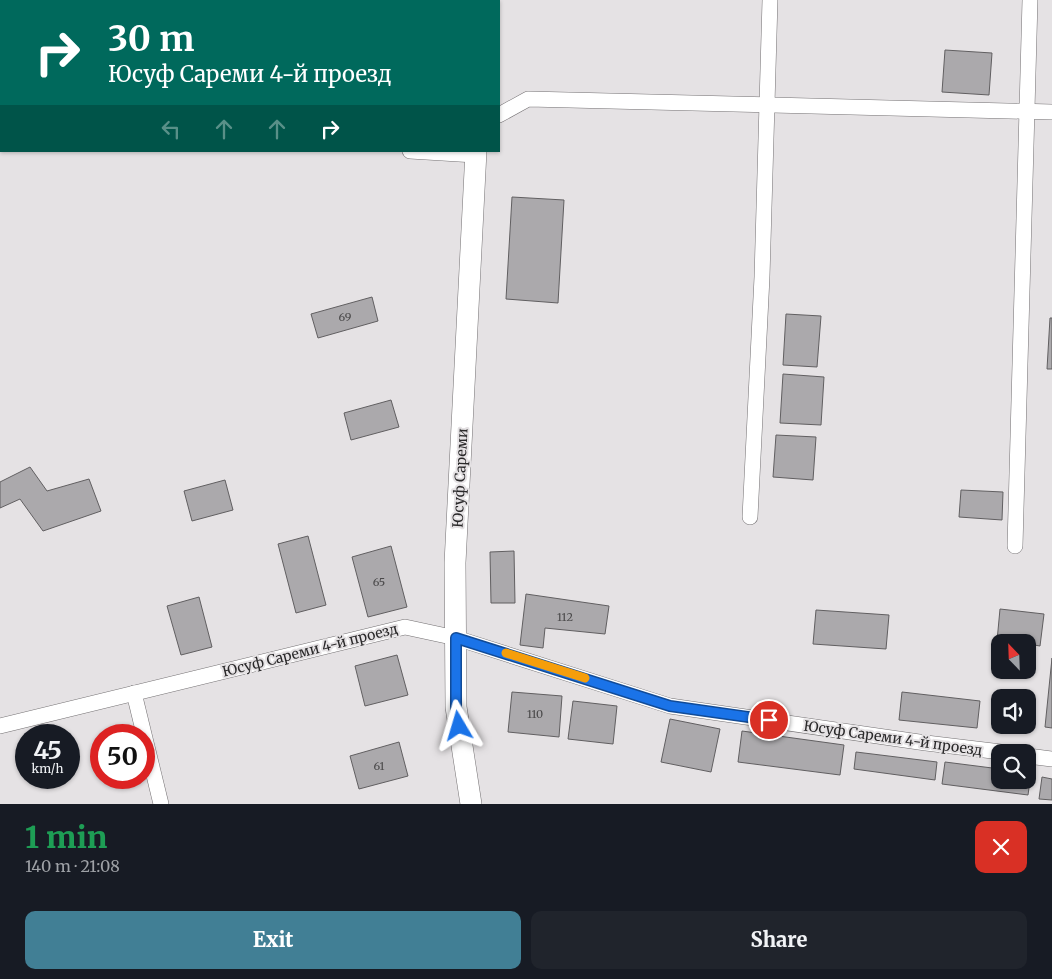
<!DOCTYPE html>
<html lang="en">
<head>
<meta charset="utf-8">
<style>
  :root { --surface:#171b24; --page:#20242c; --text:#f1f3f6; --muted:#9ea1a6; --accent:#417f95 }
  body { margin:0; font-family:Merriweather,serif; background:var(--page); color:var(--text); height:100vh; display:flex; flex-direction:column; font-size:19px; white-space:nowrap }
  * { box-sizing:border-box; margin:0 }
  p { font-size:16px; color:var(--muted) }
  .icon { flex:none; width:28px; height:28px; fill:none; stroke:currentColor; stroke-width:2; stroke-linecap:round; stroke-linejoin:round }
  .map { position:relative; height:804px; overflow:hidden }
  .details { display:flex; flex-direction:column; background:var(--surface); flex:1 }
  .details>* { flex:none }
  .banner { position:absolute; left:0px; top:0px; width:500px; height:152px; box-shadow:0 1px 4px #0004; background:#00695c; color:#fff; overflow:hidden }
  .needle { width:32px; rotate:337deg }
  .fabs { position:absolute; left:991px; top:634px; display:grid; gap:10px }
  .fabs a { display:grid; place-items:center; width:45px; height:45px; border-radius:10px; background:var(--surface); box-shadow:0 1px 4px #0004; font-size:25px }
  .speed { position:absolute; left:15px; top:724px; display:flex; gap:10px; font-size:25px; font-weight:700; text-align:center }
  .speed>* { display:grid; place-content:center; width:65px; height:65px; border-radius:50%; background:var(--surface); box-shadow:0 1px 4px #0004; line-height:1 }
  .speed small { font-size:12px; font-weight:400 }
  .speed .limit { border:8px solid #d22; background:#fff; color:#111 }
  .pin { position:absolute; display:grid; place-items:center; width:42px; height:42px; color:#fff; margin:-21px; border:2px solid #fff; border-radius:50%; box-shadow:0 1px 5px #0007 }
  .me { position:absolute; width:55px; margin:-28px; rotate:353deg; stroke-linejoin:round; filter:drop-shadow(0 0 4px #0008) }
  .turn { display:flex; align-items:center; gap:18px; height:105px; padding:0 25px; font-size:22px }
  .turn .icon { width:65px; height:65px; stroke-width:2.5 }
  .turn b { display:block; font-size:35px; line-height:42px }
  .lanes { display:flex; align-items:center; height:48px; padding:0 25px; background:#0003; justify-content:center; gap:25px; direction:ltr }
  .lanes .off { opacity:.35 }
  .round { display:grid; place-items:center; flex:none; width:52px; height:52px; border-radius:10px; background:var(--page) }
  .head { display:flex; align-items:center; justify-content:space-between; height:85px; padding:0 25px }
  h1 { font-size:30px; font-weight:800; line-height:38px; color:#1e9e55 }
  .action { display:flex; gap:10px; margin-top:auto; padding:10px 25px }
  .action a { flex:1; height:58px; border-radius:10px; background:var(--accent); color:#fff; font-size:20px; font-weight:800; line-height:58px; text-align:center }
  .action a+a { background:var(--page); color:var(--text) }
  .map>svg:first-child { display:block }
  .building { fill:#aba9ac; stroke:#615f61 }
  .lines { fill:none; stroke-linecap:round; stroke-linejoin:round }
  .street-casing { stroke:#747173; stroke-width:16 }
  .secondary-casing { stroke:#747173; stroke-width:22 }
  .street { stroke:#fff; stroke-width:15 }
  .secondary { stroke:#fff; stroke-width:21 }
  .route-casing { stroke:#114b97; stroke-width:12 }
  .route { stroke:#1a73e8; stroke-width:9 }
  .slow { stroke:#f59e0b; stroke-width:9 }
  .labels { text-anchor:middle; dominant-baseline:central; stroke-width:4; stroke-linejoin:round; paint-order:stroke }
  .number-label { font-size:11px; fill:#4a494a }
  .street-label { font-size:14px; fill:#2a292a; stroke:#e5e2e4 }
</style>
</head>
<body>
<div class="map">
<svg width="1052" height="804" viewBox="0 0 1052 804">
  <rect width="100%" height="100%" fill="#e5e2e4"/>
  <g class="building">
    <path d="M945,50l47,3 -3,42 -47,-3z"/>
    <path d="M512,197l52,3 -6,103 -52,-4z"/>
    <path d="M372,297l6,24 -60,17 -7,-24z"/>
    <path d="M786,314l35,2 -4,51 -34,-2z"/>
    <path d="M1050,318h2v51h-5z"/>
    <path d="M783,374l41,3 -3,48 -41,-2z"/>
    <path d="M391,400l8,27 -48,13 -7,-27z"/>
    <path d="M776,435l40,2 -3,43 -40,-3z"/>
    <path d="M30,467l17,24 42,-12 12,32 -58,20 -23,-32 -20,9v-26z"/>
    <path d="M225,480l8,30 -41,11 -8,-30z"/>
    <path d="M961,490l42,2 -1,28 -43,-3z"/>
    <path d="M308,536l18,69 -30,8 -18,-69z"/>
    <path d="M391,546l16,61 -39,10 -16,-60z"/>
    <path d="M514,551l1,52h-24l-1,-51z"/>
    <path d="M526,594l83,12 -4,28 -60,-6 -2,20 -23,-3z"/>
    <path d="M199,597l13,50 -31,8 -14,-49z"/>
    <path d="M1000,609l44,5 -4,32 -12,-2v-2l-31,-1z"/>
    <path d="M816,610l73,5 -3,34 -73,-5z"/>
    <path d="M397,655l11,40 -43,11 -10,-40z"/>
    <path d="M1052,658v70l-7,-1z"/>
    <path d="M512,692l50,4 -3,41 -51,-5z"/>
    <path d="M902,692l78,9 -3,27 -78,-8z"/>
    <path d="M573,701l44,5 -4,38 -45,-5z"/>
    <path d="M670,719l50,10 -9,43 -50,-10z"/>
    <path d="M742,731l102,14 -4,30 -102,-13z"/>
    <path d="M399,742l9,34 -49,13 -9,-33z"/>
    <path d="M856,752l81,10 -2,18 -81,-11z"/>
    <path d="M945,762l55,7v11h28v-7h3l-3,22 -86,-11z"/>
    <path d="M1042,777l10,2v21l-13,-1z"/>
  </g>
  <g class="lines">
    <g class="street-casing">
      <g id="street">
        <path d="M153,1l1,-1"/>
        <path d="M499,115l29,-16 524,13"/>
        <path d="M410,151l65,4"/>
        <path d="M750,517l12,-240 8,-277"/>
        <path d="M1015,546l15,-546"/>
        <path d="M134,693l27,111"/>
        <path d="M0,726l405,-99 51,11 214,68 256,37 75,9"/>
        <path d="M1028,756l24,3"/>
      </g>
    </g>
    <g class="secondary-casing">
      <g id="secondary">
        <path d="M483,1v-1"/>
        <path d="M471,804l-15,-97 -1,-144 21,-412"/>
      </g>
    </g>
    <use href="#street" class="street"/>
    <use href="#secondary" class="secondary"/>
  </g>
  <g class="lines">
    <g class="route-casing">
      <path id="route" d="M459,726l-3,-19v-69l214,68 99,14"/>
    </g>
    <use href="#route" class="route"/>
    <path class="slow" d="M506,653l79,25"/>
  </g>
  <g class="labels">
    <g class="number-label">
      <text x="345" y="317">69</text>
      <text x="379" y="582">65</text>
      <text x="565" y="617">112</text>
      <text x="535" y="714">110</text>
      <text x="379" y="766">61</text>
    </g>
    <g class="street-label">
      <text transform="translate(460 478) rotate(-87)">Юсуф Сареми</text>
      <text transform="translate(310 650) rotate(-14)">Юсуф Сареми 4-й проезд</text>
      <text transform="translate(893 738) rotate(8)">Юсуф Сареми 4-й проезд</text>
    </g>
  </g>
</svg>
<div class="fabs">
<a><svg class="needle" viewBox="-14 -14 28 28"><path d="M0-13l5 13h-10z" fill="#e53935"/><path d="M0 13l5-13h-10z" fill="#9ea1a6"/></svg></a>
<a><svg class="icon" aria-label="sound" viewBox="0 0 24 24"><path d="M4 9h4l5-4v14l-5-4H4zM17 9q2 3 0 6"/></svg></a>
<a><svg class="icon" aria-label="search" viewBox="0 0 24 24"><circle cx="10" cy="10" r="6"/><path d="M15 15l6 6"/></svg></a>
</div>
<div class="speed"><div>45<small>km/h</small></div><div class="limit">50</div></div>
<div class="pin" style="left:769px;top:720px;background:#d93025"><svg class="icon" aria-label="arrive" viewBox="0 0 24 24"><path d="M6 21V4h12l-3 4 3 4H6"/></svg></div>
<svg class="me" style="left:459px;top:726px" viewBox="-20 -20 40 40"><path d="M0-17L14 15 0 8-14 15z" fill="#1a73e8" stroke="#fff" stroke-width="4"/></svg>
<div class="banner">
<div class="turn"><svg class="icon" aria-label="right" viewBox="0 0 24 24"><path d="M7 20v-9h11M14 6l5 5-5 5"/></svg><div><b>30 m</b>Юсуф Сареми 4-й проезд</div></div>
<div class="lanes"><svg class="icon off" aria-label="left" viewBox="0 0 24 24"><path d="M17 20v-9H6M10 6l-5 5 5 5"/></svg><svg class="icon off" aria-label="ahead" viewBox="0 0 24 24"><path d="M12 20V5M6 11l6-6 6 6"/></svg><svg class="icon off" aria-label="ahead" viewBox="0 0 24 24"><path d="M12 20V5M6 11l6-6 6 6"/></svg><svg class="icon" aria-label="right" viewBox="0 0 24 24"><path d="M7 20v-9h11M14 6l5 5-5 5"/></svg></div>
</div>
</div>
<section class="details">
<div class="head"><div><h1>1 min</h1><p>140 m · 21:08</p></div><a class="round" style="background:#d93025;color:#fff"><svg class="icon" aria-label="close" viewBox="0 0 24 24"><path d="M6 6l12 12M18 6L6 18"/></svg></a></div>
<div class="action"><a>Exit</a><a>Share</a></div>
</section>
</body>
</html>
